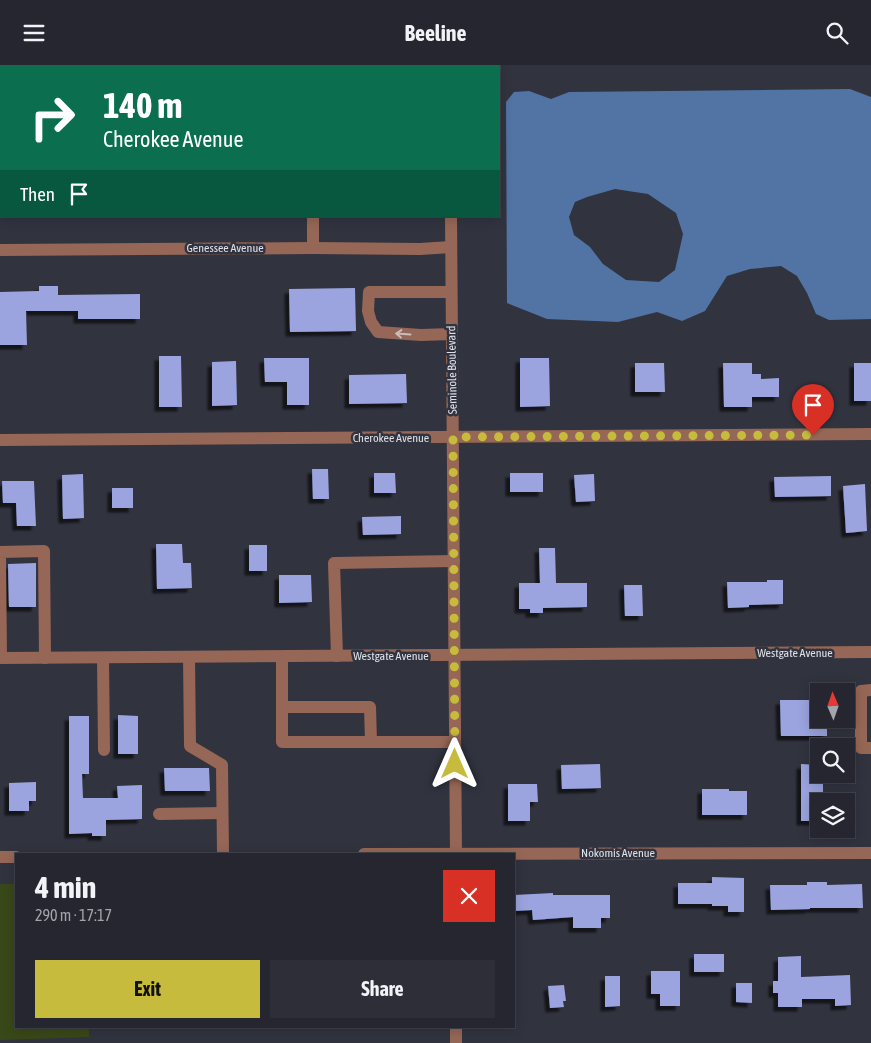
<!DOCTYPE html>
<html lang="en">
<head>
<meta charset="utf-8">
<style>
  :root { --surface:#25262f; --page:#2d2e37; --text:#f1f3f6; --muted:#a3a5aa; --line:#42434b; --accent:#c6bb3c }
  body { margin:0; font-family:"Asap Condensed",sans-serif; background:var(--page); color:var(--text); height:100vh; display:flex; flex-direction:column; font-size:19px; white-space:nowrap }
  * { box-sizing:border-box; margin:0 }
  p { font-size:16px; color:var(--muted) }
  .icon { flex:none; width:28px; height:28px; fill:none; stroke:currentColor; stroke-width:2; stroke-linecap:round; stroke-linejoin:round }
  .map { position:relative; flex:1; overflow:hidden }
  .sheet { position:absolute; left:15px; top:788px; width:500px; height:175px; display:flex; flex-direction:column; background:var(--surface); border-radius:0px; box-shadow:0 2px 12px #0003,0 0 0 1px var(--line) }
  .sheet>* { flex:none }
  .banner { position:absolute; left:0px; top:0px; width:500px; height:152px; box-shadow:0 2px 12px #0003,0 0 0 1px var(--line); background:#0b6e4f; color:#fff; overflow:hidden }
  .needle { width:32px; rotate:358deg }
  .tools { position:absolute; left:810px; top:618px; display:grid; gap:10px }
  .tools a { display:grid; place-items:center; width:45px; height:45px; border-radius:0px; background:var(--surface); box-shadow:0 2px 12px #0003,0 0 0 1px var(--line); font-size:25px }
  .pin { position:absolute; display:grid; place-items:center; width:42px; height:42px; color:#fff; margin:-51px -21px; border-radius:50% 50% 50% 0; rotate:-45deg; box-shadow:0 0 5px #0007 }
  .pin .icon { rotate:45deg }
  .me { position:absolute; width:55px; margin:-28px; rotate:0deg; stroke-linejoin:round; filter:drop-shadow(0 0 4px #0008) }
  .turn { display:flex; align-items:center; gap:18px; height:105px; padding:0 20px; font-size:22px }
  .turn .icon { width:65px; height:65px; stroke-width:2.5 }
  .turn b { display:block; font-size:35px; line-height:42px }
  .then { display:flex; align-items:center; height:48px; padding:0 20px; background:#0003; gap:10px; font-size:19px }
  .round { display:grid; place-items:center; flex:none; width:52px; height:52px; border-radius:0px; background:var(--page) }
  .summary { display:flex; align-items:center; justify-content:space-between; height:85px; padding:0 20px }
  h1 { font-size:30px; font-weight:700; line-height:38px }
  .primary-button { display:flex; gap:10px; margin-top:auto; padding:10px 20px }
  .primary-button a { flex:1; height:58px; border-radius:0px; background:var(--accent); color:#111; font-size:20px; font-weight:700; line-height:58px; text-align:center }
  .primary-button a+a { background:var(--page); color:var(--text) }
  header { display:flex; justify-content:space-between; align-items:center; height:65px; padding:0 20px; background:var(--surface); font-size:22px; font-weight:700 }
  .map>svg:first-child { display:block }
  .green { fill:#394818 }
  .water { fill:#5174a5; fill-rule:evenodd }
  .building { fill:#9ba4df; filter:url(#shadow) }
  .lines { fill:none; stroke-linecap:round; stroke-linejoin:round }
  .minor { stroke:#966756; stroke-width:12 }
  .oneway { stroke:#c9bcbc }
  .route { stroke:#c6bb3c; stroke-width:9; stroke-dasharray:0 16.2 }
  .labels { text-anchor:middle; dominant-baseline:central; stroke-width:5; stroke-linejoin:round; paint-order:stroke }
  .street-label { font-size:12px; fill:#dfe1e8; stroke:#31333f }
</style>
</head>
<body>
<header><svg class="icon" aria-label="menu" viewBox="0 0 24 24"><path d="M4 6h16M4 12h16M4 18h16"/></svg>Beeline<svg class="icon" aria-label="search" viewBox="0 0 24 24"><circle cx="10" cy="10" r="6"/><path d="M15 15l6 6"/></svg></header>
<div class="map">
<svg width="871" height="978" viewBox="0 0 871 978">
  <defs>
    <filter id="shadow"><feDropShadow dx="-4.5" dy="4.5" stdDeviation="1" flood-color="#0009"/></filter>
  </defs>
  <rect width="100%" height="100%" fill="#31333f"/>
  <path class="green" d="M0,819h16v142h73v11l-89,3z"/>
  <path class="water" d="M850,24l21,8v222l-42,1 -13,-6 -9,-21 -10,-17 -16,-10 -31,3 -23,7 -22,35 -23,10 -25,-9 -39,10 -71,-3 -40,-16 -1,-201 8,-10 15,-1 22,8 18,-7zM615,124l33,5 28,19 7,21 -8,36 -16,12 -33,-2 -23,-16 -13,-17 -16,-12 -5,-18 6,-15 12,-5z"/>
  <g class="building">
    <path d="M39,221h19v9l82,-1v25h-62v-8h-52l1,34h-27v-53l39,-1z"/>
    <path d="M355,223l1,43 -66,1 -1,-43z"/>
    <path d="M159,291h22l1,51h-23z"/>
    <path d="M264,293h45v47h-22v-23h-22z"/>
    <path d="M520,293h29l1,48 -30,1z"/>
    <path d="M236,296l1,44 -25,1v-44z"/>
    <path d="M635,298h29l1,29h-30z"/>
    <path d="M723,298h29v11h9v5l18,-1v19h-27v10h-28z"/>
    <rect x="854" y="298" width="17" height="38"/>
    <path d="M406,309l1,29 -58,1v-29z"/>
    <path d="M312,404h16l1,30h-16z"/>
    <path d="M374,408h21l1,20h-22z"/>
    <rect x="510" y="408" width="33" height="19"/>
    <path d="M83,409l1,44 -21,1 -1,-44z"/>
    <path d="M594,409l1,27 -19,1 -2,-27z"/>
    <path d="M831,411v20l-56,1 -1,-20z"/>
    <path d="M2,416h32l2,45h-19l-1,-23h-13z"/>
    <path d="M865,419l2,47 -21,2 -3,-47z"/>
    <rect x="112" y="423" width="21" height="20"/>
    <path d="M401,451v18l-38,1 -1,-18z"/>
    <path d="M156,479h26l1,19h8l1,25 -35,1z"/>
    <rect x="249" y="480" width="18" height="26"/>
    <path d="M539,483h16l1,35h31v24l-44,1v5h-13v-4h-11v-26h21z"/>
    <path d="M36,498v44h-27l-1,-43z"/>
    <path d="M279,510h32l1,27 -33,1z"/>
    <path d="M767,515h16v24l-34,1v2l-21,1 -1,-26h40z"/>
    <path d="M624,520h18l1,31h-18z"/>
    <path d="M780,635h39v19h8v17h-46z"/>
    <path d="M118,650l20,1v38h-20z"/>
    <path d="M69,651h20v58h-7l1,24h35l-1,-12 25,-1v34l-36,1v16h-14v-3l-23,1z"/>
    <path d="M600,699l1,24 -39,1 -1,-24z"/>
    <path d="M801,699l18,1v9h4v27h-4v20h-18z"/>
    <path d="M164,703h45l1,23h-45z"/>
    <path d="M36,717v19h-7v10h-20v-28z"/>
    <path d="M508,719h29l1,18h-8v19h-22z"/>
    <path d="M702,724h27v2h18v24h-45z"/>
    <path d="M712,812l32,1v34h-16v-6h-16v-2h-34v-21h34z"/>
    <path d="M807,817h20v3l35,-1 1,24h-53v1l-39,1 -1,-25h37z"/>
    <path d="M553,828v2h57v23h-9v10h-28v-11l-40,3 -1,-10 -18,1v-16z"/>
    <rect x="694" y="889" width="30" height="18"/>
    <path d="M801,891v21l49,-2 1,30 -16,1v-7h-33v8h-24v-14h-5v-12h5v-24z"/>
    <path d="M651,906h29v35h-20v-12h-9z"/>
    <path d="M605,911h15v30l-15,1z"/>
    <path d="M736,918h16v20l-16,-1z"/>
    <path d="M564,920l2,16h-3l1,6 -14,1 -2,-22z"/>
  </g>
  <g class="lines">
    <g class="minor">
      <path d="M449,0v1"/>
      <path d="M313,151v32"/>
      <path d="M451,151l5,638"/>
      <path d="M0,185l313,-2 107,1 31,-2"/>
      <path d="M451,227h-82l-1,19 3,11 7,10 43,3 31,-1"/>
      <path d="M0,375l871,-6"/>
      <path d="M337,591l-3,-93 120,-2"/>
      <path d="M189,592l1,89 32,19 1,89"/>
      <path d="M282,592v85h173"/>
      <path d="M0,593l871,-6"/>
      <path d="M1,593l-1,-106 44,-1 1,107"/>
      <path d="M103,593l1,92"/>
      <path d="M871,625l-10,1v57h10"/>
      <path d="M282,642h88l1,35"/>
      <path d="M159,749l63,-1"/>
      <path d="M364,789l507,-1"/>
      <path d="M0,792h16"/>
      <path d="M456,961v17"/>
    </g>
  </g>
  <defs><path id="oneway-shaft" d="M-6 0H5M1.5-3L5.5 0L1.5 3" fill="none" stroke-width="1.6" stroke-linecap="round" stroke-linejoin="round" transform="scale(1.25)"/></defs>
  <use class="oneway" href="#oneway-shaft" transform="translate(403 269) rotate(-176)"/>
  <g class="lines">
    <path class="route" d="M455,699l-2,-327 360,-2"/>
  </g>
  <g class="labels">
    <g class="street-label">
      <text x="225" y="183">Genessee Avenue</text>
      <text transform="translate(452 305) rotate(-91)">Seminole Boulevard</text>
      <text x="391" y="373">Cherokee Avenue</text>
      <text x="795" y="588">Westgate Avenue</text>
      <text x="391" y="591">Westgate Avenue</text>
      <text x="618" y="788">Nokomis Avenue</text>
    </g>
  </g>
</svg>
<div class="tools">
<a><svg class="needle" viewBox="-14 -14 28 28"><path d="M0-13l5 13h-10z" fill="#e53935"/><path d="M0 13l5-13h-10z" fill="#a3a5aa"/></svg></a>
<a><svg class="icon" aria-label="search" viewBox="0 0 24 24"><circle cx="10" cy="10" r="6"/><path d="M15 15l6 6"/></svg></a>
<a><svg class="icon" aria-label="layers" viewBox="0 0 24 24"><path d="M12 4l9 5-9 5-9-5zM3 14l9 5 9-5"/></svg></a>
</div>
<div class="pin" style="left:813px;top:370px;background:#d93025"><svg class="icon" aria-label="arrive" viewBox="0 0 24 24"><path d="M6 21V4h12l-3 4 3 4H6"/></svg></div>
<svg class="me" style="left:455px;top:699px" viewBox="-20 -20 40 40"><path d="M0-17L14 15 0 8-14 15z" fill="#c6bb3c" stroke="#fff" stroke-width="4"/></svg>
<div class="banner">
<div class="turn"><svg class="icon" aria-label="right" viewBox="0 0 24 24"><path d="M7 20v-9h11M14 6l5 5-5 5"/></svg><div><b>140 m</b>Cherokee Avenue</div></div>
<div class="then">Then<svg class="icon" aria-label="arrive" viewBox="0 0 24 24"><path d="M6 21V4h12l-3 4 3 4H6"/></svg></div>
</div>
<section class="sheet">
<div class="summary"><div><h1>4 min</h1><p>290 m · 17:17</p></div><a class="round" style="background:#d93025;color:#fff"><svg class="icon" aria-label="close" viewBox="0 0 24 24"><path d="M6 6l12 12M18 6L6 18"/></svg></a></div>
<div class="primary-button"><a>Exit</a><a>Share</a></div>
</section>
</div>
</body>
</html>
